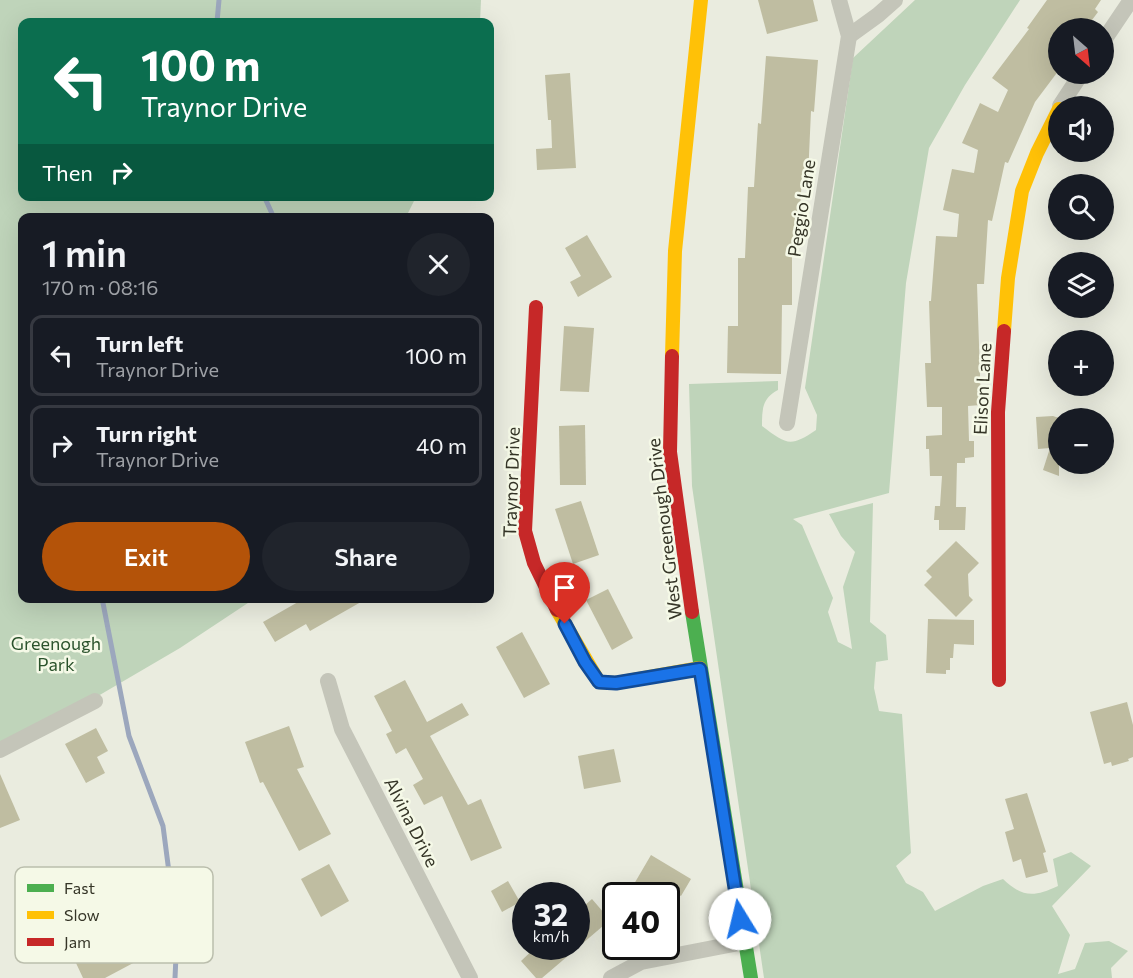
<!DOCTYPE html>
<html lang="en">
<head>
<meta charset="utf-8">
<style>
  :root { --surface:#171b24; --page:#20242c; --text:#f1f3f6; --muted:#9ea1a6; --line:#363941; --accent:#b45309 }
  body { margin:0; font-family:Commissioner,sans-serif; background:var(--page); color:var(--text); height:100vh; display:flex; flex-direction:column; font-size:22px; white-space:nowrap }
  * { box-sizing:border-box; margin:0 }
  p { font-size:20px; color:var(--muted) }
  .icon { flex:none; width:33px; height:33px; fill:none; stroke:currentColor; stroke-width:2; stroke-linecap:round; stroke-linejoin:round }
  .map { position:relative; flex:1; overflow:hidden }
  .details { position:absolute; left:18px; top:213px; width:476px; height:390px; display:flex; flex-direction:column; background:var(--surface); border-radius:12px; box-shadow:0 6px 24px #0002 }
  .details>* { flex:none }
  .hud { position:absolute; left:18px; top:18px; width:476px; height:183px; border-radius:12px; box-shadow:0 6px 24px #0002; background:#0b6e4f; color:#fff; overflow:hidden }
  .needle { width:39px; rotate:152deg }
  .fabs { position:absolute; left:1048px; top:18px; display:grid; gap:12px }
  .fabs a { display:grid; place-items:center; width:66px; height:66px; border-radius:50%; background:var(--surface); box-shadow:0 6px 24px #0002; font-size:30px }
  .speed { position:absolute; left:512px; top:882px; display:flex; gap:12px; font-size:30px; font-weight:700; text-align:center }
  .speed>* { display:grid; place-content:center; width:78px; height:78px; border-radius:50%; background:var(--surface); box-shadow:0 6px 24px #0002; line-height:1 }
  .speed small { font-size:15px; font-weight:400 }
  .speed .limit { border:3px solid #111; border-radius:9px; background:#fff; color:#111 }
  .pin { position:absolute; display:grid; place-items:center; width:51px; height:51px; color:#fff; margin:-62px -26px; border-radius:50% 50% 50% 0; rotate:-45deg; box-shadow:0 0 6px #0007 }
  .pin .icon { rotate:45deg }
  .me { position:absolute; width:66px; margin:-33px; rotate:351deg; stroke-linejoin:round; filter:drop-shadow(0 0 4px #0008) }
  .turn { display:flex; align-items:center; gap:21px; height:126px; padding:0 24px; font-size:27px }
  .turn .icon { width:78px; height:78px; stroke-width:2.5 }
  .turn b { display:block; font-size:42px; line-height:51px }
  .then { display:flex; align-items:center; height:57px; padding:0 24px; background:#0003; gap:12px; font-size:22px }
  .round { display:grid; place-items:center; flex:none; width:63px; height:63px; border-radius:32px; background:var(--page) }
  .overview { display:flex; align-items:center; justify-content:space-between; height:102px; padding:0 24px }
  h1 { font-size:36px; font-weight:600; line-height:45px }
  .cta { display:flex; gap:12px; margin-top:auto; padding:12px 24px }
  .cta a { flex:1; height:69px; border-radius:36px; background:var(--accent); color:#fff; font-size:24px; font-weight:600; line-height:69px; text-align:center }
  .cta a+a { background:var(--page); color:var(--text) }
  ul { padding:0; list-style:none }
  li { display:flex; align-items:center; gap:18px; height:81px; margin:0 12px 9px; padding:0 12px; border:3px solid var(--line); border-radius:12px }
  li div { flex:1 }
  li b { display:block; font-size:22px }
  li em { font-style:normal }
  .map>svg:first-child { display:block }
  .green { fill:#bfd4ba }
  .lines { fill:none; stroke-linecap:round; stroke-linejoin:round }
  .stream { stroke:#9ca7bd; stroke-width:5 }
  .building { fill:#bfbda1 }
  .street { stroke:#c4c5b9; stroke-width:16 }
  .fast { stroke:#4caf50; stroke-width:14 }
  .slow { stroke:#ffc107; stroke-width:14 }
  .jam { stroke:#c62828; stroke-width:14 }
  .route-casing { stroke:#114b97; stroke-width:15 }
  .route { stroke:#1a73e8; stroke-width:10 }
  .labels { text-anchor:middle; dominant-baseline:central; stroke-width:5; stroke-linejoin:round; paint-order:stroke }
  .street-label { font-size:18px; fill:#353527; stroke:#f5f9e7 }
  .park-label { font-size:18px; fill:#2b532c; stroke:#f5f9e7 }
  .key { fill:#f5f9e7; stroke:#bbbead; stroke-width:1.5 }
  .key-label { font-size:16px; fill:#353527 }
</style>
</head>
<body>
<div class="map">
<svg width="1133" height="978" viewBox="0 0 1133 978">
  <rect width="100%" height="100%" fill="#eaecdf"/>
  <g class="green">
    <path d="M0,0h481l-1,22h-458v174l394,1 -10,20 -384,1v380l232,1 -74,49 -82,48 -98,52z"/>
    <path d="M915,0h105l-55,85 -36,63 -23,135 -17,210 -96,26 9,6 31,73 -5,14 10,30 14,7 -9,-62 12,-35 -14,-16 -12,-22 44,-11 -3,119 16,13 2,25 -12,2 -2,26 5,23 23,3 9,139 -15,13 10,17 17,9 12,19 48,-25 20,-7c20,19 31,18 55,7l-5,-27 18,-7 20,14 -39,40 18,29 -12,39 17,-5 10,-26 24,-2 19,10 -17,17 1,10h-348l-72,-492 -3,-102 89,-3v9c-16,8 -16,20 -16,36 24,18 28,22 54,4l1,-15 -12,-27 48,-330z"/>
  </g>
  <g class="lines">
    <g class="stream">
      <path d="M217,22l2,-22"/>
      <path d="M264,196l10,22"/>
      <path d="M102,598l27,138 34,90 14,108 -2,44"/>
    </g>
  </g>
  <g class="building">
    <path d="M758,0h55l5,21 -51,13z"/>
    <path d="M1047,0h54l-6,9 3,3 -12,16h-27v42l-24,32 -27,61 -3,-1 -13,59 -4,-1 -4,64h-7l4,121 -13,1 1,35h5v16l-9,1v5h-8l-1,44h10l-1,23h-26v-10h-5l1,-14h5l2,-30h-12l-1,-27h-3v-13l16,-1v-28h-15l-2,-44h6l-2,-62h2l5,-65 21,1 2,-23 -16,-4 9,-41 22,4 4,-23 -16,-7 18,-40 18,9 10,-22 -16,-12 37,-49 -2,-1z"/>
    <path d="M766,56l52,4 -4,52 -3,-1 -3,66h-6l-4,65 -6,-1v64h-10l-1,69 -54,-1 1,-47h10v-68h7l3,-71h6l4,-64 3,1z"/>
    <path d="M570,73l6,95 -39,2 -1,-21 16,-1 -1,-28h-3l-3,-45z"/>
    <path d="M587,235l25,42 -34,20 -8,-15 11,-6 -16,-28z"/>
    <path d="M564,326l30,2 -5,64 -29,-1z"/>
    <path d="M1053,416l6,2v58l-16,-6 7,-22 -12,1 -2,-32z"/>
    <path d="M585,425l1,60h-26l-1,-59z"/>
    <path d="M581,501l18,54 -26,9 -18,-55z"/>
    <path d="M956,541l23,22 -11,11 1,22 4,4 -17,17 -32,-32 8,-8 -6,-6z"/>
    <path d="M608,589l25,49 -21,12 -26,-50z"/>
    <path d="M305,598h63l-58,33 -4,-7 -31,18 -12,-20z"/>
    <path d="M928,619l46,1v25l-20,-1 -1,14h-3v12h-4v4l-20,-1z"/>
    <path d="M522,632l28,52 -26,14 -28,-51z"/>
    <path d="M405,680l22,42 35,-19 7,12 -39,21 38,69 13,-6 21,49 -31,13 -29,-65 -18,9 -11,-20 10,-6 -17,-31 -10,6 -10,-20 6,-3 -18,-35z"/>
    <path d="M1127,702l6,23v32l-5,2 1,2 -17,5 -1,-4 -7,2 -14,-52z"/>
    <path d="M289,726l15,41 -7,2 34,65 -32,17 -36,-69 -3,1 -15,-41z"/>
    <path d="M96,728l12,23 -11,6 8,16 -19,10 -21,-39z"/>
    <path d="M614,749l7,33 -37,7 -6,-33z"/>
    <path d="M0,774l20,46 -20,8z"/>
    <path d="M1027,793l19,59 -3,1 5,19 -22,6 -5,-19 -8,3 -8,-30 9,-3 -9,-30z"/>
    <path d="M651,855l40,24 -10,17 -16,-10 -6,10h-32z"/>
    <path d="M329,864l20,37 -28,16 -20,-38z"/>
    <path d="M508,881l12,21 -18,10 -11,-21z"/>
    <path d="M145,894l2,60h-10v7l-32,17h-22l-7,-15 43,-22 -6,-11 -2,-30 11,-5z"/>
    <path d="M592,899l18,21 -68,58h-6l-15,-17 16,-15h39v-33z"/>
  </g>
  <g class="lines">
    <g class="street">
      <path d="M849,36l29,-21 17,-15"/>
      <path d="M1104,40l27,-40"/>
      <path d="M1060,106l21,-32"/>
      <path d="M787,423l62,-387 -10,-36"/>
      <path d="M328,681l14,48 128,249"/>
      <path d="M0,750l95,-49"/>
      <path d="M611,978l30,-16 103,-20"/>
    </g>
    <path class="fast" d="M692,612l59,366"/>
    <g class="slow">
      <path d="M1004,331l4,-53 14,-87 15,-38 22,-44"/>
      <path d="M672,356l3,-105 26,-251"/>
      <path d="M557,610l42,72 17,1 84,-15"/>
    </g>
    <g class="jam">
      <path d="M536,307l-11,224 9,32 23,47"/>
      <path d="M672,356l-2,96 22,160"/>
      <path d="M999,680l-1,-268 6,-81"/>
    </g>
  </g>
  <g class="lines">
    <g class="route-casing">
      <path id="route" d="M565,624l20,38 14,20 17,1 84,-14 40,250"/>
    </g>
    <use href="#route" class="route"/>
  </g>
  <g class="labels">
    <g class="street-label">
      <text transform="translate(801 208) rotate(-81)">Peggio Lane</text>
      <text transform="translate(982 389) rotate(-87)">Elison Lane</text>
      <text transform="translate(511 482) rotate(-88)">Traynor Drive</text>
      <text transform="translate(664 529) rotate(-97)">West Greenough Drive</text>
      <text transform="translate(412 822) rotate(63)">Alvina Drive</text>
    </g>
    <g class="park-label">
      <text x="56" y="643">Greenough<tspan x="56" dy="21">Park</tspan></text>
    </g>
  </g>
  <rect x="15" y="867" width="198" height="96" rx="9" class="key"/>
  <rect x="27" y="884" width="27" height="8" fill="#4caf50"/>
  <rect x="27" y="911" width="27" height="8" fill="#ffc107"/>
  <rect x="27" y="938" width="27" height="8" fill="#c62828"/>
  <g class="key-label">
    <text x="64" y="894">Fast</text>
    <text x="64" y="921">Slow</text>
    <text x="64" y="948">Jam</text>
  </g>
</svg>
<div class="fabs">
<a><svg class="needle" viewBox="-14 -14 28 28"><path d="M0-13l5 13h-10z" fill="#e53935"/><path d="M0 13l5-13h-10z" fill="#9ea1a6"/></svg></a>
<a><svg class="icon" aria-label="sound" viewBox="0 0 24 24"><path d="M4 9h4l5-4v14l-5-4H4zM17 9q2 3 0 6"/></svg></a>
<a><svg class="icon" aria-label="search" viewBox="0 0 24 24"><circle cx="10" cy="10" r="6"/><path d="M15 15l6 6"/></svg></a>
<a><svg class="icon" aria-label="layers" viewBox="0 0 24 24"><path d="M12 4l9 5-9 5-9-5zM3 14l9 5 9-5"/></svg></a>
<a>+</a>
<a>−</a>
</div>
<div class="speed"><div>32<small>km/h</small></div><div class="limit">40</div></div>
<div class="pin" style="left:565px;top:624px;background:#d93025"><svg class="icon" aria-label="arrive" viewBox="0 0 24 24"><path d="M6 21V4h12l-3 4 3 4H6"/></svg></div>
<svg class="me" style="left:740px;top:919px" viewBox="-20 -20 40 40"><circle r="19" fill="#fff"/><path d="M0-13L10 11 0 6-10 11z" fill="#1a73e8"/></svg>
<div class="hud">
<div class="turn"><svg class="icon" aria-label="left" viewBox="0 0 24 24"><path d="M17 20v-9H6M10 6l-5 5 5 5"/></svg><div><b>100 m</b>Traynor Drive</div></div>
<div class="then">Then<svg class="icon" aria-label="right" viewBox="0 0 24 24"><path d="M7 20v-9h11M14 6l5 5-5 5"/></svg></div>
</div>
<section class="details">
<div class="overview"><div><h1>1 min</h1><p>170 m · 08:16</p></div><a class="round"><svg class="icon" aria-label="close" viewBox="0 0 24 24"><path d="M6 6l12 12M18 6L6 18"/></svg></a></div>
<ul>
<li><svg class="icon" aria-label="left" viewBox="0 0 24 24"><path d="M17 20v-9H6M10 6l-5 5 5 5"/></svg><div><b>Turn left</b><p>Traynor Drive</p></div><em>100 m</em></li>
<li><svg class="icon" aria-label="right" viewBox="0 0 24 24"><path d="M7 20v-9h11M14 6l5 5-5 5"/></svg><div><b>Turn right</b><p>Traynor Drive</p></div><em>40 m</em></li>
</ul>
<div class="cta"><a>Exit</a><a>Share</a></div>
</section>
</div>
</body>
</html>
